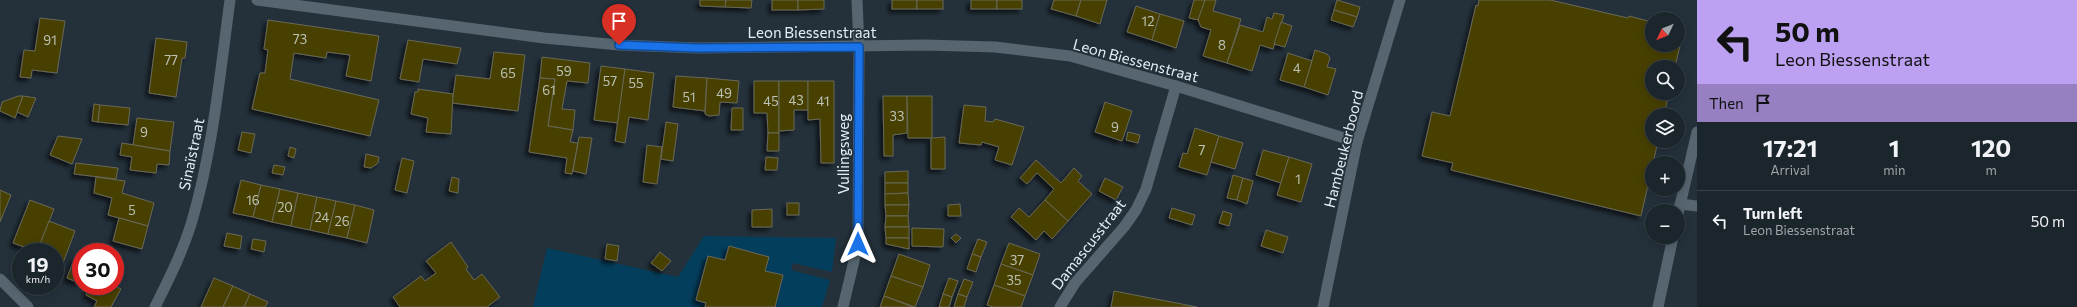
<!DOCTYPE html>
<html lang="en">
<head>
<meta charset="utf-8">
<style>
  :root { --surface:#1b252c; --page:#283138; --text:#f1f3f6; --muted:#a0a5a9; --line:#394248 }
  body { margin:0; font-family:Commissioner,sans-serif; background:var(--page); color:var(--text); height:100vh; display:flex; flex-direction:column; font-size:15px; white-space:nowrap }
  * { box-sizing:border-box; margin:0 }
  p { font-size:13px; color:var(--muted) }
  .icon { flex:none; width:22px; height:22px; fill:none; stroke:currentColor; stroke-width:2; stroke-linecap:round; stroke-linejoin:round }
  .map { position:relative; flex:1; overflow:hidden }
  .panel { display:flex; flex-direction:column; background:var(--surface); width:380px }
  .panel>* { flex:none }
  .banner { background:#bca0f2; color:#111; overflow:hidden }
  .needle { width:26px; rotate:227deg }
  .tools { position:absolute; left:1645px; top:12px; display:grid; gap:8px }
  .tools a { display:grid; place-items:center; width:40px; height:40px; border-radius:50%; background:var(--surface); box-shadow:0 2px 10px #0003,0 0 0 1px var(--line); font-size:20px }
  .speed { position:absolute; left:12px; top:243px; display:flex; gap:8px; font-size:20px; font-weight:700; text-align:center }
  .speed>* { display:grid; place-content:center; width:52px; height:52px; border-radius:50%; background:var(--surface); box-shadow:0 2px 10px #0003,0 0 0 1px var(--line); line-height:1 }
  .speed small { font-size:10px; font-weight:400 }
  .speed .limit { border:6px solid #d22; background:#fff; color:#111 }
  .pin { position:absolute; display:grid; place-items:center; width:34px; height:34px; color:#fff; margin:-41px -17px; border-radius:50% 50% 50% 0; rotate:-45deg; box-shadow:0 0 4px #0007 }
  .pin .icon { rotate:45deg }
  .me { position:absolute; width:44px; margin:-22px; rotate:0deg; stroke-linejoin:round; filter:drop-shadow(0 0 3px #0008) }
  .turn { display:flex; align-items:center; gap:14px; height:84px; padding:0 12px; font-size:18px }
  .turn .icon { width:52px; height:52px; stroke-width:2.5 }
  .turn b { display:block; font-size:28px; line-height:34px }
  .then { display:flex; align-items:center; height:38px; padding:0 12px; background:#0003; gap:8px; font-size:15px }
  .eta { display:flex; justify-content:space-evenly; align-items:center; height:68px; text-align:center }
  .eta b { font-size:24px; font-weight:700; line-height:28px }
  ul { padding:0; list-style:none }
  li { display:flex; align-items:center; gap:12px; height:60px; padding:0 12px; border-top:1px solid var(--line) }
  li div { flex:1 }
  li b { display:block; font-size:15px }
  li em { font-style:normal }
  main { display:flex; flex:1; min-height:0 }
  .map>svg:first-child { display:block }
  .green { fill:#043e5d }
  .building { fill:#464101; stroke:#696858; filter:url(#shadow) }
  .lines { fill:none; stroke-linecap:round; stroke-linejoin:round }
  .minor { stroke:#56656f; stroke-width:11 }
  .tertiary { stroke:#56656f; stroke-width:11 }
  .route-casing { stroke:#114b97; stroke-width:10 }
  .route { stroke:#1a73e8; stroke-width:7 }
  .labels { text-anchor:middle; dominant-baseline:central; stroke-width:3.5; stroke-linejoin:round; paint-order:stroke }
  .number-label { font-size:13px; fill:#bcc2b6 }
  .street-label { font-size:15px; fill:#e4edf3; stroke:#24313b }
</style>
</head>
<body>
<main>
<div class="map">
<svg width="1697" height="307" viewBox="0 0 1697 307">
  <defs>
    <filter id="shadow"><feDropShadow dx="-3.5" dy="3.5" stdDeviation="2" flood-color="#0009"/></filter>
  </defs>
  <rect width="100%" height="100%" fill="#24313b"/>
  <path class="green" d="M704,236l132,2 -4,34 -39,-9 -2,7 39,10 -8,27h-47l8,-32 -18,-4 3,-14 -39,-11 -4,14 -17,-4 -11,44 9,3 -1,4h-172l14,-59 131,29z"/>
  <g class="building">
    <path d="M700,0h26l-1,7 -25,-1z"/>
    <path d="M726,0h26l-1,8 -26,-1z"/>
    <rect x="772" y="0" width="26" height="10"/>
    <path d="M798,0h26v9l-26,1z"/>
    <rect x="892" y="0" width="25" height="9"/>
    <rect x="917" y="0" width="26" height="9"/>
    <rect x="971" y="0" width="26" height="9"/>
    <rect x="997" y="0" width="25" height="9"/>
    <path d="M1054,0h27l-5,16 -25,-7z"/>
    <path d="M1081,0h26l-7,24 -24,-8z"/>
    <path d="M1194,0h11l-6,20 -10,-2z"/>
    <path d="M1205,0h11l-3,11 28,8 -14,44 -24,-7 8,-26 -10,-3 -3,-7z"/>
    <path d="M1337,0l23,7 -3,10 -23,-7z"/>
    <path d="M1479,0h71l78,18 1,-2 23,6v23h26v-17l6,1 -9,38h-23v26h17l-5,22h-12v26h6l-17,75 -190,-46 2,-7 -31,-7 10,-44 18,4 26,-111 2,1z"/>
    <path d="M1136,6l24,8 -8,26 -25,-8z"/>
    <path d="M1334,10l23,7 -4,10 -22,-7z"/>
    <path d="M1274,13l10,2 -11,34 -13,-4 -8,26 -25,-8 13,-38 23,7 4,-15 5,2z"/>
    <path d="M1160,14l24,7 -8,27 -24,-8z"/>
    <path d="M40,18l25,3 -8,52 -25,-3 -1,8 -11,-1 4,-27 11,1z"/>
    <path d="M268,20l111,16 -8,45 -25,-5 4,-21 -23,-3 -1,6 -32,-5 -4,26 89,21 -9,36 -118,-27 8,-36h5l3,-23 -4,-1z"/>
    <path d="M1281,22l11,4 -7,21 -11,-3z"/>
    <path d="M156,38l31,4 -2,16h-3l-6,39 -27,-4z"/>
    <path d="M408,40l53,8 -4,16 -34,-5 -4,23 -19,-3z"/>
    <path d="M1315,50l12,4 3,4 -3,9 9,2 -8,26 -24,-8z"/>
    <path d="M494,52l31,3 -7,56 -66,-8 4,-28 34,4z"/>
    <path d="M1288,53l24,8 -8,26 -24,-7z"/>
    <path d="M542,57l48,6 -2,20 -21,-2 -5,28 13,1 -2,20 -25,-4 7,-47 -15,-1z"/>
    <path d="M601,66l24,3 -7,54 -24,-3z"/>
    <path d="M625,69l29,4 -6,47 -19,-3 -4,26 -10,-2z"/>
    <path d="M676,76l31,2 -2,33 -32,-4z"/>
    <path d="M540,78l15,1 -7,47 25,4 -3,12 8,1 -6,31 -7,-1 2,-15 -38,-6z"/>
    <path d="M707,78l32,3 -2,22 -17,-1 -1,13 -10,1 -4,-2z"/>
    <path d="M754,81h25v52h-11l-1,-20h-13z"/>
    <path d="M779,81h29v29h-14v20l-15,1z"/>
    <path d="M808,81h26v82h-13l-1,-44 -12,1z"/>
    <path d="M418,89l35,5 -2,40 -25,-2 2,-14 -17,-4 4,-22h3z"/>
    <path d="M18,96h5l-8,22 -15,-7 2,-9z"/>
    <path d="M23,96l13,2 -8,19 -11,-5z"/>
    <path d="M883,96h24v37l-14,2v21h-9z"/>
    <path d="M907,96h25v42h-24z"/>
    <path d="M1105,102l27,9 -10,30 -27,-9z"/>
    <path d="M94,104l6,1 -2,17 -6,-1z"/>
    <path d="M100,105l30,3 -2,17 -30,-3z"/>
    <path d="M964,105l22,2 -1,14 8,1 2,-3 29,8 -12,38 -17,-5 4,-13 -17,-5 -1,3 -22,-2z"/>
    <path d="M732,108h11v22h-12z"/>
    <path d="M137,118l37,4 -4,29 -37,-6z"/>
    <path d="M666,122l12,2 -5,37 -12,-2z"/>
    <path d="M1195,128l24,8 -12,39 -28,-8 4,-14 4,1z"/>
    <path d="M242,132l13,2 -4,19 -13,-3z"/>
    <path d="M1128,132l12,3 -2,8 -12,-3z"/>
    <path d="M768,133h11v18h-12z"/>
    <path d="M58,136l24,3 -10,25 -22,-9z"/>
    <path d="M1219,136l24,7 -8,26 -24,-7z"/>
    <path d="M579,137l13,1 -6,36 -13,-3z"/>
    <path d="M945,137v32h-14v-31z"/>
    <path d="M122,143l48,8 -1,14 -12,-1 -1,9 -26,-3 2,-13 -12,-2z"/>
    <path d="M647,145l15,2 -5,37 -14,-2z"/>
    <path d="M290,147l6,2 -2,9 -6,-2z"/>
    <path d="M1263,150l26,7 -8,26 -25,-8z"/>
    <path d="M366,154l13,3 -1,6 -7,5 -7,-1z"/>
    <path d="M766,157l12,1 -1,12h-12z"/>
    <path d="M1289,157l23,7 -11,38 -24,-7z"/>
    <path d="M402,158l12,3 -7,32 -12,-3z"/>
    <path d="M1036,160l25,23 13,-15 8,8 -4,5 14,13 -24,27 -23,-21 9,-11 -17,-16 -10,11 -7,-6z"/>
    <path d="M76,163l42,5 -2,11 -42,-5z"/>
    <path d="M274,165l11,2 -2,8 -11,-2z"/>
    <path d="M908,171v12h-23v-11z"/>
    <path d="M1233,175l10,3 -6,22 -10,-2z"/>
    <path d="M96,177l29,4 -3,12 32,10 -6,23 -40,-11 4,-17 -18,-5z"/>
    <path d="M452,177l7,2 -1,14 -9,-2z"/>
    <path d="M1105,178l18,9 -7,13 -17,-9z"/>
    <path d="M1243,178l10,3 -6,23 -10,-4z"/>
    <path d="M241,180l20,5 -8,32 -20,-4z"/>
    <path d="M885,183h23v10l-23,1z"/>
    <path d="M261,185l19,4 -8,33 -19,-5z"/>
    <path d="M280,189l18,4 -7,33 -19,-4z"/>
    <path d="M0,190l11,5 -11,27z"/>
    <path d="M298,193l19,4 -7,33 -19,-4z"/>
    <path d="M908,193l1,12h-24v-11z"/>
    <path d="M317,197l19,4 -8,33 -18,-4z"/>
    <path d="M30,200l24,9 -17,43 -24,-9z"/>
    <path d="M1045,200l23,21 -16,18 -8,-8 -8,9 -25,-23 8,-9 10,9z"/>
    <path d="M336,201l19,4 -8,33 -19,-4z"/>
    <rect x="787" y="203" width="12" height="12"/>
    <path d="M960,204l1,12h-13v-11z"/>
    <path d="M355,205l19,5 -7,33 -20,-5z"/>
    <path d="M885,205h24l-1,11h-22z"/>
    <path d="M1172,208l23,7 -3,10 -23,-7z"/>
    <path d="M772,209v18h-20v-17z"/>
    <path d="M1223,211l9,3 -3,12 -10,-3z"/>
    <path d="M886,216h22l1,11h-24z"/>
    <path d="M119,218l29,8 -6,23 -29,-8z"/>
    <path d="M49,221l26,10 -12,32 -8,-3v-8h-18z"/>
    <path d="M885,227h24v11h-23z"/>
    <path d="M912,228l32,1 -1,18 -31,-1z"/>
    <path d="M1266,230l22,7 -5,16 -22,-7z"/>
    <path d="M227,233l15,3 -2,13 -16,-3z"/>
    <path d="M956,234l5,4 -5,5 -5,-5z"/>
    <path d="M886,238h23v11l-23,-5z"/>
    <path d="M253,239l13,2 -2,11 -13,-3z"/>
    <path d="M978,239l9,3 -6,15 -9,-3z"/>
    <path d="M451,242l17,25 -2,2 8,11 8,-6 18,23 -13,10h-87l-7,-10 28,-21 4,5 11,-8 -10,-12z"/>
    <path d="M1009,243l31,11 -7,21 -32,-11z"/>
    <path d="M607,244l12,2 -2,15 -12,-2z"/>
    <path d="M729,246l40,11 -4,14 18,4 -8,32h-70l1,-4 -10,-3 12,-44 17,4z"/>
    <path d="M660,252l11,9 -9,10 -11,-8z"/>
    <path d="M899,254l31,11 -7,22 -32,-11z"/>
    <path d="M972,254l9,3 -5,15 -9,-3z"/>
    <path d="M75,257l6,2v20l-2,4 -12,-5z"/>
    <path d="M1001,264l32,11 -8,21 -31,-11z"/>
    <path d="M891,276l32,11 -8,20 -31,-11z"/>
    <path d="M214,278l19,8 -10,21h-22z"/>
    <path d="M949,278l9,3 -6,16 -9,-3z"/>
    <path d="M964,279l9,3 -6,15 -9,-3z"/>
    <path d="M994,285l31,11 -4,11h-28l-6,-2z"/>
    <path d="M91,286h24l6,3 -10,18h-17l3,-6 -11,-6z"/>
    <path d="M233,286l17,8 -6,13h-21z"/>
    <path d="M1114,291l83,16h-86z"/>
    <path d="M250,294l18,8 -3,5h-21z"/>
    <path d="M943,294l9,3 -3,10h-10z"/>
    <path d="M958,294l9,3 -3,10h-10z"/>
    <path d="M884,296l29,11h-33z"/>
  </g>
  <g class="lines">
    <g class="minor">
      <path d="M257,0l287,38 75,7 79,3 227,-3 70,2 75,9 106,30 181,56"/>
      <path d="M1680,204l17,2"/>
      <path d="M0,279l28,28"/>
      <path d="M155,307c14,-28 28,-56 37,-86 21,-72 28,-147 38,-221"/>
      <path d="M843,307l15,-63 1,-197 -2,-47"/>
      <path d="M1060,307l15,-24 49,-56 12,-17 10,-21 30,-103"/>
      <path d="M1323,307l34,-165 43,-142"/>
    </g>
    <g class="tertiary">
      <path d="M1678,214l19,-82"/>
      <path d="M1658,307l15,-70"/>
    </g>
  </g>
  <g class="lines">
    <g class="route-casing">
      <path id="route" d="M619,45l79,3 161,-1 -1,197"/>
    </g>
    <use href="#route" class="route"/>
  </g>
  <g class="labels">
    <g class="number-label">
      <text x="1148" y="21">12</text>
      <text x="300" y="39">73</text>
      <text x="50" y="40">91</text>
      <text x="1222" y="45">8</text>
      <text x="171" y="60">77</text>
      <text x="1297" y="68">4</text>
      <text x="564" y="71">59</text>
      <text x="508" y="73">65</text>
      <text x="610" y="81">57</text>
      <text x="636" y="83">55</text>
      <text x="549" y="90">61</text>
      <text x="724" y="93">49</text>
      <text x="689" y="97">51</text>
      <text x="796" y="100">43</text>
      <text x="771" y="101">45</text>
      <text x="823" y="101">41</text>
      <text x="897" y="116">33</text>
      <text x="1115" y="127">9</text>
      <text x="144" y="132">9</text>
      <text x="1202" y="150">7</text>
      <text x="1298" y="179">1</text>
      <text x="253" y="200">16</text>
      <text x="285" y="207">20</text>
      <text x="132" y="210">5</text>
      <text x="322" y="217">24</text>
      <text x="342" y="221">26</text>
      <text x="1017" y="260">37</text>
      <text x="1014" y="280">35</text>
    </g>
    <g class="street-label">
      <text x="812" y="32">Leon Biessenstraat</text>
      <text transform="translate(1136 60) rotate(15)">Leon Biessenstraat</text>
      <text transform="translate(1343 149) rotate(-76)">Hambeukerboord</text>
      <text transform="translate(191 154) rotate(-78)">Sinaïstraat</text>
      <text transform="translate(843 154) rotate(-90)">Vullingsweg</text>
      <text transform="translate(1088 244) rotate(-52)">Damascusstraat</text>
    </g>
  </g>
</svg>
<div class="tools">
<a><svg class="needle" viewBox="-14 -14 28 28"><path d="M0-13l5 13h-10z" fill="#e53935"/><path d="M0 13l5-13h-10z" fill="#a0a5a9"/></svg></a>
<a><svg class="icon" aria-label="search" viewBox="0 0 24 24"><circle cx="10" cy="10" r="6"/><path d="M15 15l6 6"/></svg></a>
<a><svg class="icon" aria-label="layers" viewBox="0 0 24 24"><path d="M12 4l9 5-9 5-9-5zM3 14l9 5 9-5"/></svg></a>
<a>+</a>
<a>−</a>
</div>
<div class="speed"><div>19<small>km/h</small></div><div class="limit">30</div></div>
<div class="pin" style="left:619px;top:45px;background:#d93025"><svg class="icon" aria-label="arrive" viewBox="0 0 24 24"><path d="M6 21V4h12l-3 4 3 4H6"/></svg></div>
<svg class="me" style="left:858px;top:244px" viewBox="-20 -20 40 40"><path d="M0-17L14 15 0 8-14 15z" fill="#1a73e8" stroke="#fff" stroke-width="4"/></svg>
</div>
<section class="panel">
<div class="banner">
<div class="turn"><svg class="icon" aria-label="left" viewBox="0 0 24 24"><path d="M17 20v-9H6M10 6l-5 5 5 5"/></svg><div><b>50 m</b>Leon Biessenstraat</div></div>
<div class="then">Then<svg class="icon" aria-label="arrive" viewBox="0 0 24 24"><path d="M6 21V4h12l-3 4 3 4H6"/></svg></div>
</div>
<div class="eta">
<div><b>17:21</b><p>Arrival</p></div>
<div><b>1</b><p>min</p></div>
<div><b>120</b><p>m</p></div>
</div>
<ul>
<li><svg class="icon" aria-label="left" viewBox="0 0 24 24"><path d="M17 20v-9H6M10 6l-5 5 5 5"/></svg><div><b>Turn left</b><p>Leon Biessenstraat</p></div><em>50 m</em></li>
</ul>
</section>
</main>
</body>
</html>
